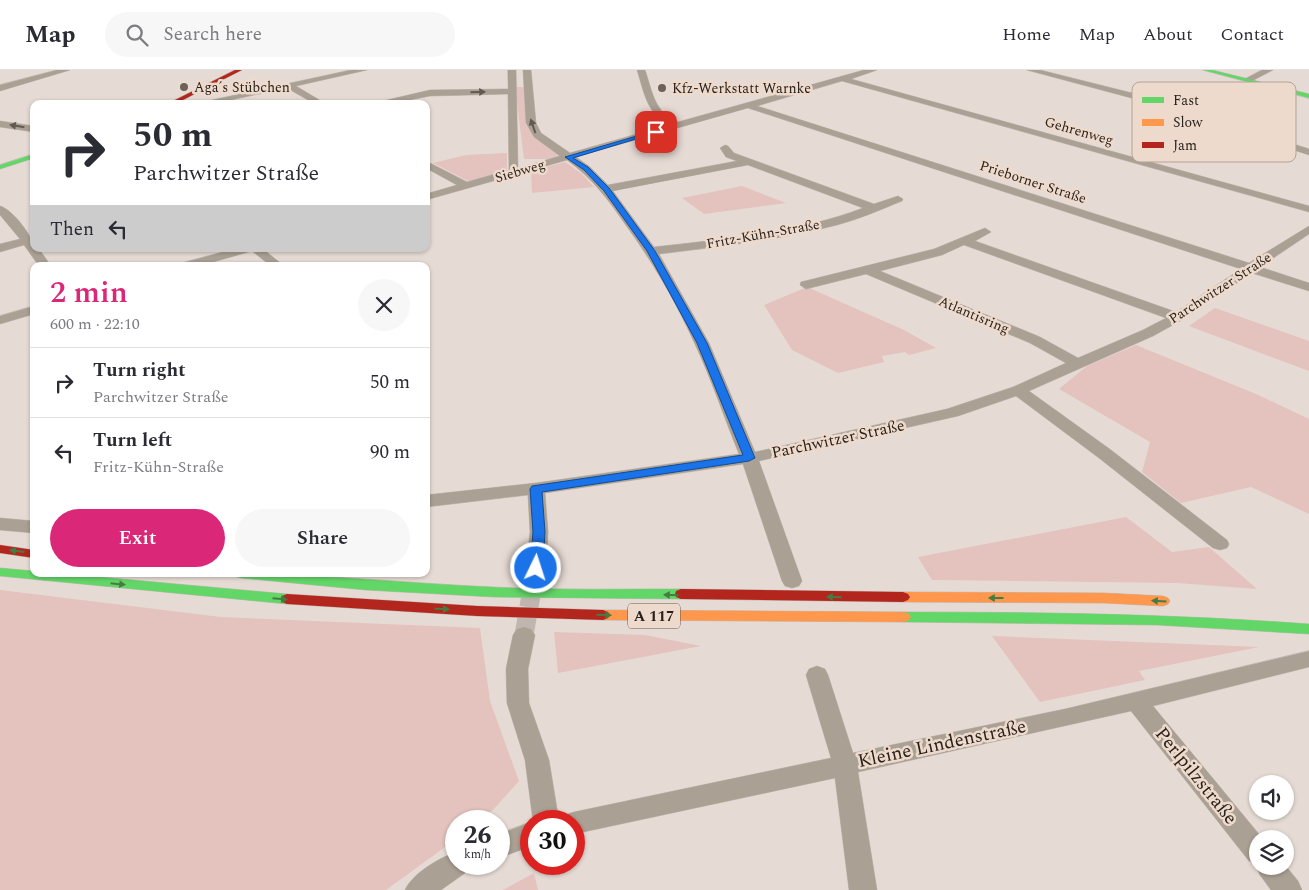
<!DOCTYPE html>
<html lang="en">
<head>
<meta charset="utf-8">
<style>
  :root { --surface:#fff; --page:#f7f7f7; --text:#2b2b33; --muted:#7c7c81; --line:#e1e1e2; --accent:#db2777 }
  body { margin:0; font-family:Spectral,serif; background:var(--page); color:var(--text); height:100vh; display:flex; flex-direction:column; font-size:19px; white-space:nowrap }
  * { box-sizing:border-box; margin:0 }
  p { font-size:16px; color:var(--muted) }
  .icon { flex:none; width:28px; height:28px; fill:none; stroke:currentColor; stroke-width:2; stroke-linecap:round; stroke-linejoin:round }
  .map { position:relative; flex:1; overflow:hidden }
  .side { position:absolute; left:30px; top:192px; width:400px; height:315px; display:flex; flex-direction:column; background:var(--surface); border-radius:10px; box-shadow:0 1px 4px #0004 }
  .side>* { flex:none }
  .hud { position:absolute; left:30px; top:30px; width:400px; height:152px; border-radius:10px; box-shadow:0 1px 4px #0004; background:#fff; color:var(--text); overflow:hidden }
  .buttons { position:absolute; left:1249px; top:705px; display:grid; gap:10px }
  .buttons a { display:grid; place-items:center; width:45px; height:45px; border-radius:50%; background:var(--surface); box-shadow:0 1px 4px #0004; font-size:25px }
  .speed { position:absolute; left:445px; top:740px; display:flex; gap:10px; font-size:25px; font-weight:700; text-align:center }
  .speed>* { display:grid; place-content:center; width:65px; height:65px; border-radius:50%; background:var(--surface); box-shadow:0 1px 4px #0004; line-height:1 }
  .speed small { font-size:12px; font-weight:400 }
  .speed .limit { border:8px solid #d22; background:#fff; color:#111 }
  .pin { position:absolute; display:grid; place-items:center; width:42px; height:42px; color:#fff; margin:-21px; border-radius:10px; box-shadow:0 2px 8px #0006 }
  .me { position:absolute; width:55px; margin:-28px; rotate:4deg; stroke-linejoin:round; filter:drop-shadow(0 0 4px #0008) }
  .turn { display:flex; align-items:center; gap:18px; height:105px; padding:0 20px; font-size:22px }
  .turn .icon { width:65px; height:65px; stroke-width:2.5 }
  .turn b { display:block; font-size:35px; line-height:42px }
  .then { display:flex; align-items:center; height:48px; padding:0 20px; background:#0003; gap:10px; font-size:19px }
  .round { display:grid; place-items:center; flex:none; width:52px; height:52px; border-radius:26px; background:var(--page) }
  .head { display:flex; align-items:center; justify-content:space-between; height:85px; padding:0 20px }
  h1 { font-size:30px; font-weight:600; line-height:38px; color:var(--accent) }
  .primary-button { display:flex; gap:10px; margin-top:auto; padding:10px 20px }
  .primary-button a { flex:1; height:58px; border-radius:30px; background:var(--accent); color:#fff; font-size:20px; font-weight:600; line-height:58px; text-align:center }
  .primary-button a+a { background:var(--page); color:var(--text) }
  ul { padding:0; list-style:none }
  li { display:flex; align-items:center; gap:15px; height:70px; padding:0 20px; border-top:1px solid var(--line) }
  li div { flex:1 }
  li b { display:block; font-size:19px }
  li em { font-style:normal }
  header { display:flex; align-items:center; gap:30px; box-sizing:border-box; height:70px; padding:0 25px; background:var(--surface); border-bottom:1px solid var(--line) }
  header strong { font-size:24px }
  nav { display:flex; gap:28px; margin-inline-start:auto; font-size:18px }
  .search { width:350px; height:45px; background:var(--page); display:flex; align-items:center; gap:12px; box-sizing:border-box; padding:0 18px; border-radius:28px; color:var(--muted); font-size:19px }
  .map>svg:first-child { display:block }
  .green { fill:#e4c2bd }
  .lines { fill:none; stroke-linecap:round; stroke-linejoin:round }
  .street-tunnel { stroke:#c0b6af; stroke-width:19; stroke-dasharray:19 9; stroke-linecap:butt }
  .street-casing { stroke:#c2bab4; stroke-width:1 }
  .fast-casing { stroke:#c2bab4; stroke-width:1 }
  .slow-casing { stroke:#c2bab4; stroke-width:1 }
  .jam-casing { stroke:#c2bab4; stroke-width:1 }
  .street { fill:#aaa093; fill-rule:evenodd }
  .fast { fill:#63d668; fill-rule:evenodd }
  .slow { fill:#ff974d; fill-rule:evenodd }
  .jam { fill:#b3261e; fill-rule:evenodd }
  .oneway { fill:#625a51 }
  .oneway2 { fill:#467c42 }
  .route { fill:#1a73e8; stroke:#114b97 }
  .poi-dot { fill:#6a625c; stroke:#eedacc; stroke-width:2 }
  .labels { text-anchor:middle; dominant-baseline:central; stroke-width:5; stroke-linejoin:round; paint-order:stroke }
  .far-poi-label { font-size:14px; fill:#28211b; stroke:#eedacc; text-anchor:start }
  .far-street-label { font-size:14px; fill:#28211b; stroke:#eedacc }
  .shield { fill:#eedacc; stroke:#635850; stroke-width:1 }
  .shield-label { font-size:15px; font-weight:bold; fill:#28211b }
  .street-label { font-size:16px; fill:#28211b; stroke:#eedacc }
  .near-street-label { font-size:19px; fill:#28211b; stroke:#eedacc }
  .key { fill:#eedacc; stroke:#b3a297; stroke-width:1 }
  .key-label { font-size:14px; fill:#28211b }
</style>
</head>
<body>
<header>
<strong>Map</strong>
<div class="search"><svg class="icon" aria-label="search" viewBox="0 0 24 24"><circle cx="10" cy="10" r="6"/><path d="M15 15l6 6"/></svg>Search here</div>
<nav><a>Home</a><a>Map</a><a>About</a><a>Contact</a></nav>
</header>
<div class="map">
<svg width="1309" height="820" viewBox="0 0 1309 820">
  <rect width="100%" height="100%" fill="#e6dbd4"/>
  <g class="green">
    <path d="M515,17h11v38l11,14 24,18 -13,2h-24z"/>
    <path d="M507,83v19l-37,10 -37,-19 33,-8z"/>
    <path d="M565,92l17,12 12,13 -62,6 -1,-22z"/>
    <path d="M742,116l44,17 -82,11 -22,-16z"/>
    <path d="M807,217l97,43 32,18 -27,7 -4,-3 -23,4 2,6 -46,11 -46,-23 -28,-45z"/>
    <path d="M1215,238l94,33v30l-120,-45z"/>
    <path d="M1136,275l120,49 53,25v95l-58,-27 -70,16 -39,-31 8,-30 -91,-53 28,-23z"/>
    <path d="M1126,447l46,35 37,-5 48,42 -80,-6 -245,-3 -14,-23z"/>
    <path d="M0,520l221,27 259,11 10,73 29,80 -25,28 -16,12h-22v18l-70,51h-386z"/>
    <path d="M554,562l91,3 56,11 -143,27z"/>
    <path d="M992,566l267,11 -120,24 6,9 -105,22z"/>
    <path d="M534,803l4,17h-35z"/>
  </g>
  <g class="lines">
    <path class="street-tunnel" d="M524,565l12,-68"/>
    <g class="street-casing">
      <g id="street">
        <path d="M57,0h13l-70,21v-6z"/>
        <path d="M351,0h16l-71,16 30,18h-11l-28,-16 -75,16h-18z"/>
        <path d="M508,0h8l2,98 42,-12 -26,-19 -8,-14 -3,-53h8l5,53 5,10 29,20 99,-28c-22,-11 -25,-33 -32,-55h8c8,23 9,42 33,52l186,-52h13l-26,9 458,127v6l-467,-131 -85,25 492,157 60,-37v8l-49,33 49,16v8l-57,-18 -70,47 -29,16 -124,55 82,59 116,90 2,4 -2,4 -7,2 -7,-2 -114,-90 -83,-62 -58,20 -199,45 43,120 -3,5 -7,2 -7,-2 -3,-5 -39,-117 -198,29 3,39 -2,35 -3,5 -7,2 -7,-2 -3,-5 4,-35 -2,-37 -102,12v-12l110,-12 203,-29c-15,-37 -28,-76 -45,-112 -19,-42 -42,-81 -69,-118 -17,-25 -33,-46 -58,-64l-141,40v-6l31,-9 -31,-17v-7l41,21 42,-12 -1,-76 -78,2 -42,8h-18l60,-14 78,-1zM748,38l493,161 -65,43 -201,-71 16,-9 -6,-4 -51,21 -133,33 -1,3 6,4 60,-15 164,69 36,20 -53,24 -66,22 -192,43 -46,-109 -50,-89c59,-7 120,-14 178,-29 22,-6 43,-15 65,-24l1,-2 -5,-3 -24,8 -140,-51 -6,-7 -3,-1 -5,3 6,9 11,4 -129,24 -18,-18 -14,-10zM748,95l115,43c-66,25 -139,31 -209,39l-41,-56zM964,175l202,73 -23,12 -65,28 -38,-21 -160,-66 62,-16z"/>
        <path d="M1027,0h13l116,29 153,50v6l-159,-52z"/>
        <path d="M1262,0h11l-23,12 -7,-2z"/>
        <path d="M0,51l34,5v6l-34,-5z"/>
        <path d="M0,136c12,3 34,31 34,43h5l12,17h-12l-15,-21 -24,7v-8l20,-5 -20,-24z"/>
        <path d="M234,179h29l21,17h-13l-19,-15 -53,15h-19l2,-3z"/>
        <path d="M34,236v8l-34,10v-8z"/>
        <path d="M0,448l34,3v12l-34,-3z"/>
        <path d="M524,557l7,2 4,6 -7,34 1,34 20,57 10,61h-26l-8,-61 -18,-57 -1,-34 7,-34 4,-6z"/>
        <path d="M1309,581v16l-156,39 110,133h-5v27l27,-1 13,16 4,9h-31l-11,-15 -4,-9 1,-2 -8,-3 -118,-150 -273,61 19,118h-28l-14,-112 -261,56v-13h-12l3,-6 9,-3 257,-54 -25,-83 3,-6 8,-3 8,3 3,6 25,78 212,-44z"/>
        <path d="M531,752v24l-32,12v-24z"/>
        <path d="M456,782v12h13l-4,9 -24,17h-36c8,-17 34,-32 51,-38z"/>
      </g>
    </g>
    <g class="fast-casing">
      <g id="fast">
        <path d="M1203,0h9l97,24v4z"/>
        <path d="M34,84v4l-34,11v-4z"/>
        <path d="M0,498l34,3v3h32l221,20 5,2 2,3 -2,3 -5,2 -287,-28z"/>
        <path d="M235,504c86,0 171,9 257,13 63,3 126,2 189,2l5,2 1,3 -1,3 -5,2 -187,-2 -128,-7 -125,-12 -4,-1z"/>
        <path d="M904,542c135,0 270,2 405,12v10l-152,-9 -253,-3 -5,-2 -2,-3 2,-3z"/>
      </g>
    </g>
    <g class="slow-casing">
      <g id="slow">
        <path d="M903,522l201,1 59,3 5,2 2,3 -2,3 -5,2 -59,-3 -201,-1 -5,-2 -2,-3 2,-3z"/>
        <path d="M603,540l301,2 5,2 2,3 -2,3 -5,2 -301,-2 -5,-2 -2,-3 2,-3z"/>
      </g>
    </g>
    <g class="jam-casing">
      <g id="jam">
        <path d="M235,0h7l-67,34h-8z"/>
        <path d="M0,475l34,5v8l-34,-5z"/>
        <path d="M681,519l222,3 5,2 2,3 -2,3 -5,2 -222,-3 -5,-2 -1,-3 1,-3z"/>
        <path d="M287,524l190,12 126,4 5,2 2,3 -2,3 -5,2 -126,-4 -190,-12 -5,-2 -2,-3 2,-3z"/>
      </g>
    </g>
    <use href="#street" class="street"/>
    <use href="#fast" class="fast"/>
    <use href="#slow" class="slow"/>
    <use href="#jam" class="jam"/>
  </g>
  <defs><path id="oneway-solid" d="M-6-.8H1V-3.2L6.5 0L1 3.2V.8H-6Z" transform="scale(1.25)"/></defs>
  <g class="oneway">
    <use href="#oneway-solid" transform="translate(478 22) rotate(-2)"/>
    <use href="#oneway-solid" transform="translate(17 56) rotate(-171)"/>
    <use href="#oneway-solid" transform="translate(533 56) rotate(-109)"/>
  </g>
  <g class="oneway2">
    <use href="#oneway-solid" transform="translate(17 481) rotate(-172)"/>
    <use href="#oneway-solid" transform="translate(118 514) rotate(6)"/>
    <use href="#oneway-solid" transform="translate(671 525) rotate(-179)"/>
    <use href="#oneway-solid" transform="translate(834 527) rotate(-179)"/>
    <use href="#oneway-solid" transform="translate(996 528) rotate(180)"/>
    <use href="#oneway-solid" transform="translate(280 529) rotate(5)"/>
    <use href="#oneway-solid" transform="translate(1159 531) rotate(-177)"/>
    <use href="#oneway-solid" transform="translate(442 539) rotate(2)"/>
    <use href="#oneway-solid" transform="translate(604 545) rotate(1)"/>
  </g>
  <path class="route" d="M654,61l5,1 -86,26 15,9 21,21 46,63 52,92 48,115 -6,3 -207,31 3,40 -2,36 -7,4 -6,-4 3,-36 -3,-43 2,-3 211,-31 -46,-112 -50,-92 -43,-60 -20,-21 -19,-13z"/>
  <g class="poi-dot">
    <circle cx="184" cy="17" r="5"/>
    <circle cx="662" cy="18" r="5"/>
  </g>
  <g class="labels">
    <g class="far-poi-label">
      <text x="194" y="17">Aga´s Stübchen</text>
      <text x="672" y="18">Kfz-Werkstatt Warnke</text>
    </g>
    <g class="far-street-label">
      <text transform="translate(1079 61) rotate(16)">Gehrenweg</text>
      <text transform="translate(520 101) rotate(-16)">Siebweg</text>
      <text transform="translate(1033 112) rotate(18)">Prieborner Straße</text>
      <text transform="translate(763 164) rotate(-10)">Fritz-Kühn-Straße</text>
      <text transform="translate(1220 218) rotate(-33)">Parchwitzer Straße</text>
      <text transform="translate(974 245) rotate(23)">Atlantisring</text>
    </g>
    <rect class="shield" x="628" y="533.5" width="52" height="25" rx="4"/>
    <g class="shield-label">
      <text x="654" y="546">A 117</text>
    </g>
    <g class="street-label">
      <text transform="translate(838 369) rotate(-12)">Parchwitzer Straße</text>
    </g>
    <g class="near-street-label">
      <text transform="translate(942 674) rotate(-12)">Kleine Lindenstraße</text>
      <text transform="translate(1196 706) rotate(51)">Perlpilzstraße</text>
    </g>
  </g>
  <rect x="1132" y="12" width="164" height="80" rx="8" class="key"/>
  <rect x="1142" y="27" width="22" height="6" fill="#63d668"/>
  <rect x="1142" y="49" width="22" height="7" fill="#ff974d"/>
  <rect x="1142" y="72" width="22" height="6" fill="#b3261e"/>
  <g class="key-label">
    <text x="1173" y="35">Fast</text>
    <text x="1173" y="57">Slow</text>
    <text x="1173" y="80">Jam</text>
  </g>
</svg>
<div class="buttons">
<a><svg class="icon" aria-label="sound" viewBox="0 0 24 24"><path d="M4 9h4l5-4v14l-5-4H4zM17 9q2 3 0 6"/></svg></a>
<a><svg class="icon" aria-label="layers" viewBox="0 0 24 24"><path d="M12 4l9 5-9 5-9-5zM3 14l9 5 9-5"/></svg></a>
</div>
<div class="speed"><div>26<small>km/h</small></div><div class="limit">30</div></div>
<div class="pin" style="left:656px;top:62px;background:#d93025"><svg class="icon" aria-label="arrive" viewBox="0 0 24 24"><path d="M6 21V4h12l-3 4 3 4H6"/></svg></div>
<svg class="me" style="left:536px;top:498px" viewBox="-20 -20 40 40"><circle r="17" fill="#1a73e8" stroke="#fff" stroke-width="3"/><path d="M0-11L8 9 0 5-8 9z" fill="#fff"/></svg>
<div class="hud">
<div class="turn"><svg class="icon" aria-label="right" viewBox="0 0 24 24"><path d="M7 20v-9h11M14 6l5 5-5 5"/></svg><div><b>50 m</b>Parchwitzer Straße</div></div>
<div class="then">Then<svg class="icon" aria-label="left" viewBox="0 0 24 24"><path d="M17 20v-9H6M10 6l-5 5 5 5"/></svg></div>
</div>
<section class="side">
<div class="head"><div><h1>2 min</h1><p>600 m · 22:10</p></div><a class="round"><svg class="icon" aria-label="close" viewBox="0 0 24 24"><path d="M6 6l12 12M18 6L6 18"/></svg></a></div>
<ul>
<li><svg class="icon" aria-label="right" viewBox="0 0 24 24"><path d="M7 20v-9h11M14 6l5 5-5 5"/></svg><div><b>Turn right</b><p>Parchwitzer Straße</p></div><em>50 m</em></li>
<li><svg class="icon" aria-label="left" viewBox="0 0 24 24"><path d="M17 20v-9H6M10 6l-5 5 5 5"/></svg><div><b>Turn left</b><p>Fritz-Kühn-Straße</p></div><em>90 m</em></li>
</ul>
<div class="primary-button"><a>Exit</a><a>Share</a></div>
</section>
</div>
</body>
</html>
